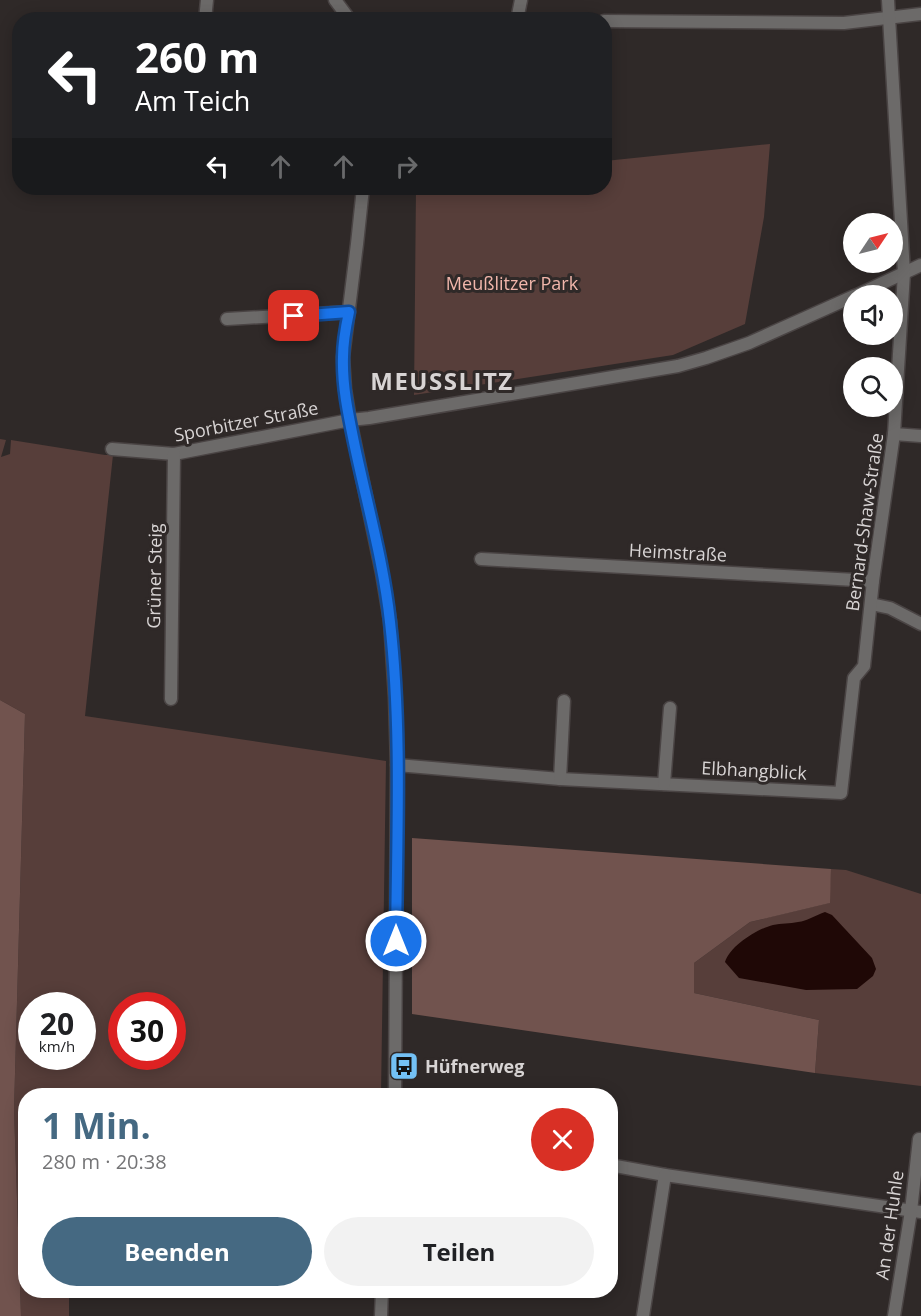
<!DOCTYPE html>
<html lang="de">
<head>
<meta charset="utf-8">
<style>
  :root { --surface:#fff; --page:#f2f2f2; --text:#202124; --muted:#757577; --accent:#456982 }
  body { margin:0; font-family:"Open Sans",sans-serif; background:var(--page); color:var(--text); height:100vh; display:flex; flex-direction:column; font-size:22px; white-space:nowrap }
  * { box-sizing:border-box; margin:0 }
  p { font-size:20px; color:var(--muted) }
  .icon { flex:none; width:33px; height:33px; fill:none; stroke:currentColor; stroke-width:2; stroke-linecap:round; stroke-linejoin:round }
  .map { position:relative; flex:1; overflow:hidden }
  .panel { position:absolute; left:18px; top:1088px; width:600px; height:210px; display:flex; flex-direction:column; background:var(--surface); border-radius:24px; box-shadow:0 3px 15px #0003 }
  .panel>* { flex:none }
  .top-card { position:absolute; left:12px; top:12px; width:600px; height:183px; border-radius:24px; box-shadow:0 3px 15px #0003; background:#202124; color:#fff; overflow:hidden }
  .needle { width:39px; rotate:55deg }
  .tools { position:absolute; left:843px; top:213px; display:grid; gap:12px }
  .tools a { display:grid; place-items:center; width:60px; height:60px; border-radius:50%; background:var(--surface); box-shadow:0 3px 15px #0003; font-size:30px }
  .speed { position:absolute; left:18px; top:992px; display:flex; gap:12px; font-size:30px; font-weight:700; text-align:center }
  .speed>* { display:grid; place-content:center; width:78px; height:78px; border-radius:50%; background:var(--surface); box-shadow:0 3px 15px #0003; line-height:1 }
  .speed small { font-size:15px; font-weight:400 }
  .speed .limit { border:9px solid #d22; background:#fff; color:#111 }
  .pin { position:absolute; display:grid; place-items:center; width:51px; height:51px; color:#fff; margin:-26px; border-radius:12px; box-shadow:0 3px 9px #0006 }
  .me { position:absolute; width:66px; margin:-33px; rotate:0deg; stroke-linejoin:round; filter:drop-shadow(0 0 4px #0008) }
  .turn { display:flex; align-items:center; gap:21px; height:126px; padding:0 24px; font-size:27px }
  .turn .icon { width:78px; height:78px; stroke-width:2.5 }
  .turn b { display:block; font-size:42px; line-height:51px }
  .lanes { display:flex; align-items:center; height:57px; padding:0 24px; background:#0003; justify-content:center; gap:30px; direction:ltr }
  .lanes .off { opacity:.35 }
  .round { display:grid; place-items:center; flex:none; width:63px; height:63px; border-radius:32px; background:var(--page) }
  .head { display:flex; align-items:center; justify-content:space-between; height:102px; padding:0 24px }
  h1 { font-size:36px; font-weight:700; line-height:45px; color:var(--accent) }
  .cta { display:flex; gap:12px; margin-top:auto; padding:12px 24px }
  .cta a { flex:1; height:69px; border-radius:36px; background:var(--accent); color:#fff; font-size:24px; font-weight:700; line-height:69px; text-align:center }
  .cta a+a { background:var(--page); color:var(--text) }
  .map>svg:first-child { display:block }
  .green { fill:#573e3a; fill-rule:evenodd }
  .forest { fill:#71534e }
  .water { fill:#1f0806 }
  .lines { fill:none; stroke-linecap:round; stroke-linejoin:round }
  .street-casing { stroke:#4a4444; stroke-width:15 }
  .street { stroke:#6c6a69; stroke-width:12 }
  .route-casing { stroke:#114b97; stroke-width:15 }
  .route { stroke:#1a73e8; stroke-width:10 }
  .labels { text-anchor:middle; dominant-baseline:central; stroke-width:6; stroke-linejoin:round; paint-order:stroke }
  .park-label { font-size:18px; fill:#f1b6ab; stroke:#2f2928 }
  .street-label { font-size:18px; fill:#d8d4d4; stroke:#2f2928 }
  .poi-label { font-size:18px; font-weight:bold; fill:#d8d4d4; stroke:#2f2928; text-anchor:start }
  .district-label { font-size:24px; font-weight:bold; letter-spacing:1.5px; fill:#d8d4d4; stroke:#2f2928 }
</style>
</head>
<body>
<div class="map">
<svg width="921" height="1316" viewBox="0 0 921 1316">
  <rect width="100%" height="100%" fill="#2f2928"/>
  <g class="green">
    <path d="M770,144l-6,73 -19,107 -72,31 -259,40 2,-207h188l1,-27z"/>
    <path d="M0,439l6,1 -5,17 9,-3 1,-14 94,15h8l-28,261 301,45 -5,334h-355v195h43v26h-48l-7,-206 11,-396 -25,-14zM32,1005h50v51h-50zM122,1005h50v51h-50z"/>
    <path d="M831,869l15,1 75,24v192l-106,-13 4,-53 -125,-27v-30l56,-41 79,-19z"/>
  </g>
  <g class="forest">
    <path d="M0,700l25,14 -11,396 7,206h-21z"/>
    <path d="M412,838l419,31 -1,34 -80,19 -56,41v30l125,27 -4,53 -403,-59z"/>
  </g>
  <path class="water" d="M825,912l7,3 40,43 4,11 -3,7 -16,13 -51,1 -67,-12 -14,-16c5,-16 32,-33 48,-37 8,-2 17,-1 25,-3 9,-1 18,-7 27,-10z"/>
  <g class="lines">
    <g class="street-casing">
      <g id="street">
        <path d="M335,0l15,20"/>
        <path d="M205,20l2,-20"/>
        <path d="M517,20l4,-20"/>
        <path d="M604,21l240,2 77,-9"/>
        <path d="M363,188l-6,56 -14,113 2,32 5,31 32,153 8,48 5,76 2,68 -2,330"/>
        <path d="M855,296l66,-31"/>
        <path d="M227,319l122,-7"/>
        <path d="M894,434l27,2"/>
        <path d="M112,449l62,5 176,-34 19,-2 309,-52 28,-8 43,-15 105,-47"/>
        <path d="M481,559l392,22"/>
        <path d="M871,604l19,4 31,16"/>
        <path d="M171,699l3,-245"/>
        <path d="M397,765l163,14 281,14 13,-115 10,-12 9,-85 21,-147 10,-161 -16,-273"/>
        <path d="M560,779l4,-78"/>
        <path d="M664,784l6,-76"/>
        <path d="M610,1165l55,10 256,37"/>
        <path d="M381,1316l1,-26"/>
        <path d="M643,1316l22,-141"/>
        <path d="M894,1316l17,-105 8,-72"/>
      </g>
    </g>
    <use href="#street" class="street"/>
  </g>
  <g class="lines">
    <g class="route-casing">
      <path id="route" d="M294,316l55,-4c-3,14 -6,30 -6,45 -1,30 6,61 12,90 12,57 29,117 35,175 12,105 7,213 6,319"/>
    </g>
    <use href="#route" class="route"/>
  </g>
  <defs>
    <g id="bus-square" transform="scale(1.5)"><rect x="-9" y="-9" width="18" height="18" rx="4" fill="#73c1f5" stroke="#2f2928"/><path d="M-5-6H5V4H4V6H2V4H-2V6H-4V4H-5ZM-3.5-4V0h7V-4ZM-3.5 1.2v1.5H-2V1.2ZM2 1.2v1.5H3.5V1.2Z" fill="#111"/></g>
  </defs>
  <g fill-rule="evenodd">
    <use href="#bus-square" x="404" y="1066"/>
  </g>
  <g class="labels">
    <g class="park-label">
      <text x="512" y="283">Meußlitzer Park</text>
    </g>
    <g class="street-label">
      <text transform="translate(246 421) rotate(-11)">Sporbitzer Straße</text>
      <text transform="translate(864 522) rotate(-82)">Bernard-Shaw-Straße</text>
      <text transform="translate(678 552) rotate(3)">Heimstraße</text>
      <text transform="translate(154 576) rotate(-89)">Grüner Steig</text>
      <text transform="translate(754 770) rotate(3)">Elbhangblick</text>
      <text transform="translate(889 1225) rotate(-82)">An der Huhle</text>
    </g>
    <g class="poi-label">
      <text x="425" y="1066">Hüfnerweg</text>
    </g>
    <g class="district-label">
      <text x="442" y="380">MEUSSLITZ</text>
    </g>
  </g>
</svg>
<div class="tools">
<a><svg class="needle" viewBox="-14 -14 28 28"><path d="M0-13l5 13h-10z" fill="#e53935"/><path d="M0 13l5-13h-10z" fill="#757577"/></svg></a>
<a><svg class="icon" aria-label="sound" viewBox="0 0 24 24"><path d="M4 9h4l5-4v14l-5-4H4zM17 9q2 3 0 6"/></svg></a>
<a><svg class="icon" aria-label="search" viewBox="0 0 24 24"><circle cx="10" cy="10" r="6"/><path d="M15 15l6 6"/></svg></a>
</div>
<div class="speed"><div>20<small>km/h</small></div><div class="limit">30</div></div>
<div class="pin" style="left:294px;top:316px;background:#d93025"><svg class="icon" aria-label="arrive" viewBox="0 0 24 24"><path d="M6 21V4h12l-3 4 3 4H6"/></svg></div>
<svg class="me" style="left:396px;top:941px" viewBox="-20 -20 40 40"><circle r="17" fill="#1a73e8" stroke="#fff" stroke-width="3"/><path d="M0-11L8 9 0 5-8 9z" fill="#fff"/></svg>
<div class="top-card">
<div class="turn"><svg class="icon" aria-label="left" viewBox="0 0 24 24"><path d="M17 20v-9H6M10 6l-5 5 5 5"/></svg><div><b>260 m</b>Am Teich</div></div>
<div class="lanes"><svg class="icon" aria-label="left" viewBox="0 0 24 24"><path d="M17 20v-9H6M10 6l-5 5 5 5"/></svg><svg class="icon off" aria-label="ahead" viewBox="0 0 24 24"><path d="M12 20V5M6 11l6-6 6 6"/></svg><svg class="icon off" aria-label="ahead" viewBox="0 0 24 24"><path d="M12 20V5M6 11l6-6 6 6"/></svg><svg class="icon off" aria-label="right" viewBox="0 0 24 24"><path d="M7 20v-9h11M14 6l5 5-5 5"/></svg></div>
</div>
<section class="panel">
<div class="head"><div><h1>1 Min.</h1><p>280 m · 20:38</p></div><a class="round" style="background:#d93025;color:#fff"><svg class="icon" aria-label="close" viewBox="0 0 24 24"><path d="M6 6l12 12M18 6L6 18"/></svg></a></div>
<div class="cta"><a>Beenden</a><a>Teilen</a></div>
</section>
</div>
</body>
</html>
